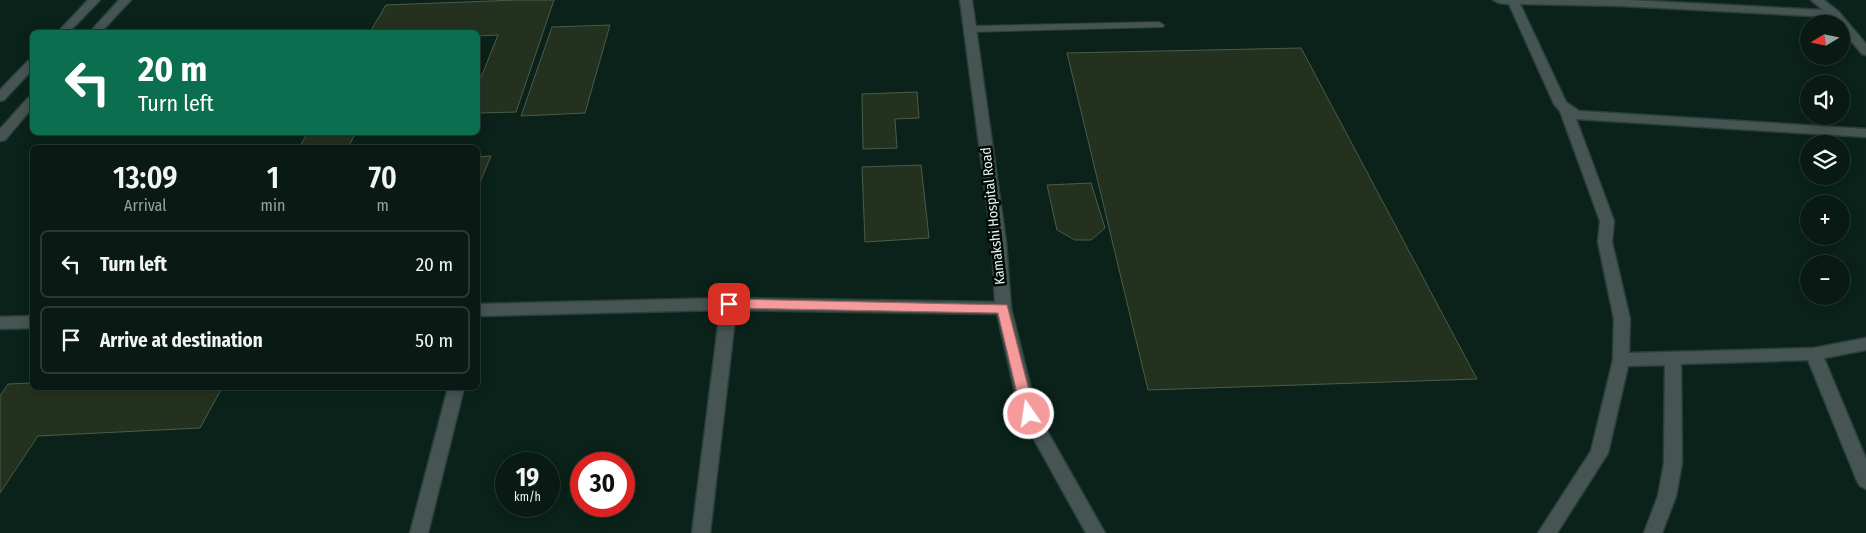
<!DOCTYPE html>
<html lang="en">
<head>
<meta charset="utf-8">
<style>
  :root { --surface:#081a13; --page:#162721; --text:#f1f3f6; --muted:#98a1a0; --line:#293833 }
  body { margin:0; font-family:"Fira Sans Condensed",sans-serif; background:var(--page); color:var(--text); height:100vh; display:flex; flex-direction:column; font-size:19px; white-space:nowrap }
  * { box-sizing:border-box; margin:0 }
  p { font-size:16px; color:var(--muted) }
  .icon { flex:none; width:28px; height:28px; fill:none; stroke:currentColor; stroke-width:2; stroke-linecap:round; stroke-linejoin:round }
  .map { position:relative; flex:1; overflow:hidden }
  .details { position:absolute; left:30px; top:145px; width:450px; height:245px; display:flex; flex-direction:column; background:var(--surface); border-radius:8px; box-shadow:0 2px 12px #0003,0 0 0 1px var(--line) }
  .details>* { flex:none }
  .top-card { position:absolute; left:30px; top:30px; width:450px; height:105px; border-radius:8px; box-shadow:0 2px 12px #0003,0 0 0 1px var(--line); background:#0b6e4f; color:#fff; overflow:hidden }
  .needle { width:32px; rotate:260deg }
  .controls { position:absolute; left:1800px; top:15px; display:grid; gap:10px }
  .controls a { display:grid; place-items:center; width:50px; height:50px; border-radius:50%; background:var(--surface); box-shadow:0 2px 12px #0003,0 0 0 1px var(--line); font-size:25px }
  .speed { position:absolute; left:495px; top:452px; display:flex; gap:10px; font-size:25px; font-weight:700; text-align:center }
  .speed>* { display:grid; place-content:center; width:65px; height:65px; border-radius:50%; background:var(--surface); box-shadow:0 2px 12px #0003,0 0 0 1px var(--line); line-height:1 }
  .speed small { font-size:12px; font-weight:400 }
  .speed .limit { border:8px solid #d22; background:#fff; color:#111 }
  .pin { position:absolute; display:grid; place-items:center; width:42px; height:42px; color:#fff; margin:-21px; border-radius:10px; box-shadow:0 2px 8px #0006 }
  .me { position:absolute; width:55px; margin:-28px; rotate:347deg; stroke-linejoin:round; filter:drop-shadow(0 0 4px #0008) }
  .turn { display:flex; align-items:center; gap:18px; height:105px; padding:0 25px; font-size:22px }
  .turn .icon { width:65px; height:65px; stroke-width:2.5 }
  .turn b { display:block; font-size:35px; line-height:42px }
  .eta { display:flex; justify-content:space-evenly; align-items:center; height:85px; text-align:center }
  .eta b { font-size:30px; font-weight:600; line-height:35px }
  ul { padding:0; list-style:none }
  li { display:flex; align-items:center; gap:15px; height:68px; margin:0 10px 8px; padding:0 15px; border:2px solid var(--line); border-radius:8px }
  li div { flex:1 }
  li b { display:block; font-size:19px }
  li em { font-style:normal }
  .map>svg:first-child { display:block }
  .building { fill:#25311f; stroke:#4d5b48 }
  .lines { fill:none; stroke-linecap:round; stroke-linejoin:round }
  .service-casing { stroke:#294037; stroke-width:2 }
  .minor-casing { stroke:#294037; stroke-width:3 }
  .tertiary-casing { stroke:#294037; stroke-width:3 }
  .service { fill:#475454; fill-rule:evenodd }
  .minor { fill:#475454; fill-rule:evenodd }
  .tertiary { fill:#475454; fill-rule:evenodd }
  .route { fill:#f59b9c; stroke:#9f6565 }
  .labels { text-anchor:middle; dominant-baseline:central; stroke-width:5; stroke-linejoin:round; paint-order:stroke }
  .street-label { font-size:14px; fill:#e7f5ee; stroke:#020906 }
</style>
</head>
<body>
<div class="map">
<svg width="1866" height="533" viewBox="0 0 1866 533">
  <rect width="100%" height="100%" fill="#0a2219"/>
  <g class="building">
    <path d="M517,0h37l-38,112 -38,1v-28l20,-50 -20,1v-4h-108l16,-27z"/>
    <path d="M610,25l-25,88 -64,3 31,-89z"/>
    <path d="M1301,48l176,331 -329,11 -81,-337z"/>
    <path d="M917,92l2,26 -24,1 2,29 -34,1 -1,-55z"/>
    <path d="M308,132h48l-8,16h-49z"/>
    <path d="M491,156l-13,31v-30z"/>
    <path d="M921,165l8,73 -64,4 -3,-75z"/>
    <path d="M1091,183l14,45 -14,12h-16l-18,-10 -10,-45z"/>
    <path d="M32,383v5h190l-22,40 -162,8 -38,57v-97l8,-12z"/>
  </g>
  <g class="lines">
    <g class="service-casing">
      <path id="service" d="M1159,22l5,3 -1,2 -194,5 -5,-3 5,-3z"/>
    </g>
    <g class="minor-casing">
      <g id="minor">
        <path d="M960,0h12l34,242 5,66 26,105 68,120h-19l-66,-119 -23,-100 -261,-4 -26,223h-18l28,-223 -242,6v-12l251,-6 266,4 -3,-60z"/>
        <path d="M1493,0h136l194,10 -12,-10h13l15,12 27,32v11l-4,-1 -21,-25v-5h-4l-5,-7 -210,-11 -102,-2 46,98 13,9 287,18v8l-290,-18 38,102 -2,21 18,77 -1,34 185,-5 52,-10v12l-42,8 42,101v30l-6,-3 -3,-5 -49,-121 -127,4 1,99 -6,33 -14,37h-18l14,-37 6,-33 1,-98 -37,1 -20,87 -51,80h-19l53,-82 22,-91 1,-41 -16,-77 2,-21 -40,-110 -6,-7 -45,-100 -10,-1z"/>
        <path d="M32,316v12l-32,1v-12z"/>
        <path d="M448,388h16l-36,145h-18z"/>
      </g>
    </g>
    <g class="tertiary-casing">
      <g id="tertiary">
        <path d="M88,0h12l-31,32h-11z"/>
        <path d="M119,0h12l-30,32h-11z"/>
        <path d="M28,61h4v9l-28,30 -4,1v-11z"/>
        <path d="M32,97v11l-27,32 -5,1v-12l28,-31z"/>
      </g>
    </g>
    <use href="#service" class="service"/>
    <use href="#minor" class="minor"/>
    <use href="#tertiary" class="tertiary"/>
  </g>
  <path class="route" d="M729,299l278,6 28,109 -6,6 -7,-6 -24,-101 -269,-5 -6,-4z"/>
  <g class="labels">
    <g class="street-label">
      <text transform="translate(993 216) rotate(-96)">Kamakshi Hospital Road</text>
    </g>
  </g>
</svg>
<div class="controls">
<a><svg class="needle" viewBox="-14 -14 28 28"><path d="M0-13l5 13h-10z" fill="#e53935"/><path d="M0 13l5-13h-10z" fill="#98a1a0"/></svg></a>
<a><svg class="icon" aria-label="sound" viewBox="0 0 24 24"><path d="M4 9h4l5-4v14l-5-4H4zM17 9q2 3 0 6"/></svg></a>
<a><svg class="icon" aria-label="layers" viewBox="0 0 24 24"><path d="M12 4l9 5-9 5-9-5zM3 14l9 5 9-5"/></svg></a>
<a>+</a>
<a>−</a>
</div>
<div class="speed"><div>19<small>km/h</small></div><div class="limit">30</div></div>
<div class="pin" style="left:729px;top:304px;background:#d93025"><svg class="icon" aria-label="arrive" viewBox="0 0 24 24"><path d="M6 21V4h12l-3 4 3 4H6"/></svg></div>
<svg class="me" style="left:1029px;top:414px" viewBox="-20 -20 40 40"><circle r="17" fill="#f59b9c" stroke="#fff" stroke-width="3"/><path d="M0-11L8 9 0 5-8 9z" fill="#fff"/></svg>
<div class="top-card">
<div class="turn"><svg class="icon" aria-label="left" viewBox="0 0 24 24"><path d="M17 20v-9H6M10 6l-5 5 5 5"/></svg><div><b>20 m</b>Turn left</div></div>
</div>
<section class="details">
<div class="eta">
<div><b>13:09</b><p>Arrival</p></div>
<div><b>1</b><p>min</p></div>
<div><b>70</b><p>m</p></div>
</div>
<ul>
<li><svg class="icon" aria-label="left" viewBox="0 0 24 24"><path d="M17 20v-9H6M10 6l-5 5 5 5"/></svg><div><b>Turn left</b></div><em>20 m</em></li>
<li><svg class="icon" aria-label="arrive" viewBox="0 0 24 24"><path d="M6 21V4h12l-3 4 3 4H6"/></svg><div><b>Arrive at destination</b></div><em>50 m</em></li>
</ul>
</section>
</div>
</body>
</html>
